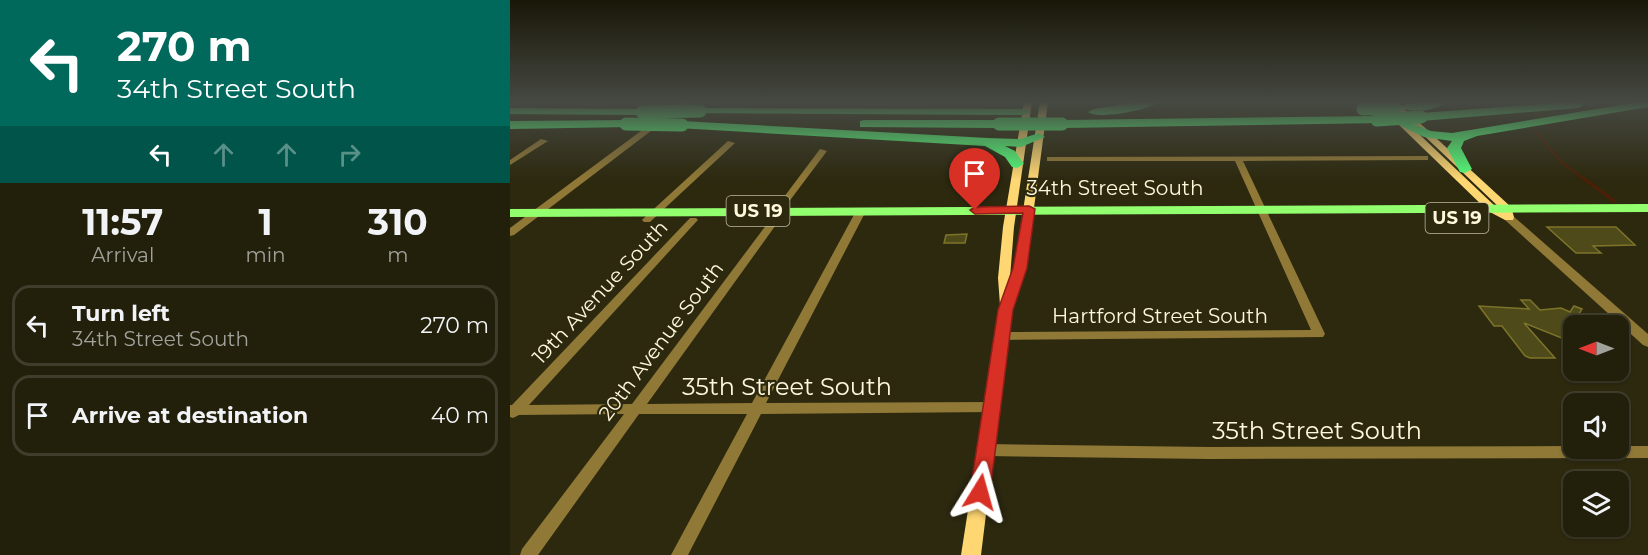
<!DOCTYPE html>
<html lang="en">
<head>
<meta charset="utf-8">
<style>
  :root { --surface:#221f0b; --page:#2e2c19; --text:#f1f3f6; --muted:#a2a29d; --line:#3f3d2c }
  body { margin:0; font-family:Montserrat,sans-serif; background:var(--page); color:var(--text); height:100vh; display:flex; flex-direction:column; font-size:22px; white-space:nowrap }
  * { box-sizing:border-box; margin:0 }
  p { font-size:20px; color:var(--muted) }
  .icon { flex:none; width:33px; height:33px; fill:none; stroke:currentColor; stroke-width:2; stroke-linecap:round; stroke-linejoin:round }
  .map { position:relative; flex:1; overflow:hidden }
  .sheet { display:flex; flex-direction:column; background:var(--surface); width:510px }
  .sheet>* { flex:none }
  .hud { background:#00695c; color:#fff; overflow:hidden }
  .needle { width:39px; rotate:270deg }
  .tools { position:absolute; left:1053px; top:315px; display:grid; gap:12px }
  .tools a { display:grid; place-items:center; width:66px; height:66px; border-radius:12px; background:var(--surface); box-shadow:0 2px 4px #0004,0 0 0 2px var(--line); font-size:30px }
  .pin { position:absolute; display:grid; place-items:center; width:51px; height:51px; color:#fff; margin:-62px -26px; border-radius:50% 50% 50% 0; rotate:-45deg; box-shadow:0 0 6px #0007 }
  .pin .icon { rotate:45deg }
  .me { position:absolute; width:66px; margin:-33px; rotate:8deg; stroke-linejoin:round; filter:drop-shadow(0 0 4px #0008) }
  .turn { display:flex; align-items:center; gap:21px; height:126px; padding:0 18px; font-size:27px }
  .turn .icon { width:78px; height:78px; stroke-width:2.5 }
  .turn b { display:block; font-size:42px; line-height:51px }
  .lanes { display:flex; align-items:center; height:57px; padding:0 18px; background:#0003; justify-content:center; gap:30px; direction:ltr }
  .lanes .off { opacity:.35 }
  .eta { display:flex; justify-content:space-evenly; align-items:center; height:102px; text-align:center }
  .eta b { font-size:36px; font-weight:700; line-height:42px }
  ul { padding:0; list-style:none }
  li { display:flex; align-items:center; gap:18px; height:81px; margin:0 12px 9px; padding:0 6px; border:3px solid var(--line); border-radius:18px }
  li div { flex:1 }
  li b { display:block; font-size:22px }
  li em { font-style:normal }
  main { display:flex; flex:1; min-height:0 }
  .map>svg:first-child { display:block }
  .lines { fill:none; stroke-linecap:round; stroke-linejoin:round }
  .stream-far1 { stroke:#4f1e06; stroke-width:2 }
  .stream { stroke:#4f1e06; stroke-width:3 }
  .building { fill:#4f4a19; stroke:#7d742a; stroke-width:1.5 }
  .minor { fill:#907836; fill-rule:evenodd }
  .tertiary { fill:#907836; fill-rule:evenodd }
  .secondary { fill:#ffd772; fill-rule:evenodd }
  .trunk { fill:#92ff6e; fill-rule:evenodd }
  .motorway { fill:#56ff7a; fill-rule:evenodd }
  .motorway-bridge { stroke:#56ff7a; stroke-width:13 }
  .route { fill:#d93025; stroke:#8d1f18; stroke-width:1.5 }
  .labels { text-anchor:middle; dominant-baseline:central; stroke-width:4.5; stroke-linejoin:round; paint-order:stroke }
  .shield { fill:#2d290f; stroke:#c0ba9e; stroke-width:1.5 }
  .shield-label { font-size:18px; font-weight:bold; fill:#fff8db }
  .street-label { font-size:20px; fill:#fff8db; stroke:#2d290f }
  .near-street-label { font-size:24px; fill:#fff8db; stroke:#2d290f }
</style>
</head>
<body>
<main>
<section class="sheet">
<div class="hud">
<div class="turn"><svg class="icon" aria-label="left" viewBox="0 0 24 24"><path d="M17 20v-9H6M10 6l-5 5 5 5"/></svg><div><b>270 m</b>34th Street South</div></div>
<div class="lanes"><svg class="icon" aria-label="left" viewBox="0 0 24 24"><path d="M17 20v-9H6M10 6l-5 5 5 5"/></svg><svg class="icon off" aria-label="ahead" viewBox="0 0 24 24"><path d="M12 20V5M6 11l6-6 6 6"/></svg><svg class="icon off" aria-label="ahead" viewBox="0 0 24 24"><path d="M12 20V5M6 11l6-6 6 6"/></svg><svg class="icon off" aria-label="right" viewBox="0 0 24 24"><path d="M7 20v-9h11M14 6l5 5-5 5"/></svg></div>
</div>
<div class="eta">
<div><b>11:57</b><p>Arrival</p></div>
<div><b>1</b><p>min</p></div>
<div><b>310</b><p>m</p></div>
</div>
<ul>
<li><svg class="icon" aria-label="left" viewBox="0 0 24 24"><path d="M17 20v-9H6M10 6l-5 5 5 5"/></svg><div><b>Turn left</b><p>34th Street South</p></div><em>270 m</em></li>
<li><svg class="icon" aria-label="arrive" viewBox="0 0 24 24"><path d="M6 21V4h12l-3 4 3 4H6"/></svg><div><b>Arrive at destination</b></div><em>40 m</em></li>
</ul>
</section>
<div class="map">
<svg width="1138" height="555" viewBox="0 0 1138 555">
  <rect width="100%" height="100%" fill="#2d290f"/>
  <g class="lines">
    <path class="stream-far1" d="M1025,131l26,31 24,18"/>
    <path class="stream" d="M1073,178l31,23"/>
  </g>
  <g class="building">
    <path d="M1037,227h69l19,18 -42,1 8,7h-25z"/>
    <path d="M457,234l-2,9h-21l2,-8z"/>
    <path d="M1011,300h9l10,10 21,-2 9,4 4,-6 8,3 -3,5 25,12h-30v17l-50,-20 31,35h-25l-5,-2 -23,-30h-8l-15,-20 50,3z"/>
  </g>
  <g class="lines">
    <g class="minor">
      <path d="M31,139l7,2 -38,24v-5z"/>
      <path d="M218,141l7,2 -85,79h-6l-2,-2 2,-2z"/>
      <path d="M310,149l7,2 -45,60 -4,11 -131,182 105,-1 104,-192 5,-3 5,3 -100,192 226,-1 5,1 2,4 -2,4 -5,1 -231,2 -73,141h-17l76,-141h-108l-101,141h-18l2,-6 102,-135 -105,1 -6,3 -3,-1v-12h2l178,-187h6l2,2 -2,2 -167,183 103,-1 138,-184 5,-11z"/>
      <path d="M915,156h3v4l-185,1 82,173 -2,3 -321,3 -4,-1 -2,-3 2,-3 4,-1 309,-2 -76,-169h-188v-4z"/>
      <path d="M476,444l223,3 365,-1v2h44v-2h30v12l-439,1 -223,-3 -5,-2 -2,-4 2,-4z"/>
    </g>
    <g class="tertiary">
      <path d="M170,102h9l-175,133 -4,1v-8z"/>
      <path d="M999,215l4,1 135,118v13l-5,-2 -138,-125 -1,-2 1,-2z"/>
    </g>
    <g class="secondary">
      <path d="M514,102h8l-18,125 -4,51 4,-10 26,-166h8l-22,166 -15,42 -30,245h-20l39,-250 -2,-27 5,-51z"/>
      <path d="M879,102h8l114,105 3,10 -1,3h-8l-17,-9 -92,-89v-4h6l94,89 6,3z"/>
    </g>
    <path class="trunk" d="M1138,204v8l-1138,5v-8z"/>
    <g class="motorway">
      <path d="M629,102h20c-10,8 -62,18 -71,10l6,-3z"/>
      <path d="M928,102l4,3c-9,6 -33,8 -42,2l6,-3z"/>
      <path d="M1061,102h9l4,3 -6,3 -157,13 -6,-4 6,-4z"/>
      <path d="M1129,102h9v5l-171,29 -13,5 -3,7 11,21 -7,4 -5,-1 -13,-24 5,-7 -28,-4 -25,-12 6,-4 26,10 21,2z"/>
      <path d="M0,108l132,1 6,3 -6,3 -132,-1z"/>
      <path d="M190,108l324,1 6,3 -6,3 -328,-2 -2,-2z"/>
      <path d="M867,116l4,1v6l-319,5 -6,-4 6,-4z"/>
      <path d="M116,120l6,4 -2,3 -120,2v-8z"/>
      <path d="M354,120h135l6,4 -6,4 -139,-1v-6z"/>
      <path d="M172,121l306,17 32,1 19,-6 6,4 -24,10 -16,-1 10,5 9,13 -7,4 -5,-1 -7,-10 -20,-11 -307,-18v-6z"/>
    </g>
    <g class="motorway-bridge">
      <path d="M853,109l32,-1"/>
      <path d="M132,112l58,-1"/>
      <path d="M867,120l44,-3"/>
      <path d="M116,124l56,1"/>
      <path d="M489,124h63"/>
    </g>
  </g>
  <linearGradient id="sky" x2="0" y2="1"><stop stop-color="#191708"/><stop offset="0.57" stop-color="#464942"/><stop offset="1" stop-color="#464942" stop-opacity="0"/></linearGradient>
  <rect width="1138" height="180" fill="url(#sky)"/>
  <path class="route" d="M519,206l6,3 -8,59 -14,42 -23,182 -3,6 -7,3 -7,-3 -3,-6 28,-182 15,-42 10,-55 -48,1 -5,-4 5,-3z"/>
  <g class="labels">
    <g class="shield">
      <rect x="216.5" y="196" width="63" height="30" rx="4.5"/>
      <rect x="915.5" y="203" width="63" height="30" rx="4.5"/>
    </g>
    <g class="shield-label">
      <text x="248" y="211">US 19</text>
      <text x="947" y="218">US 19</text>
    </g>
    <g class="street-label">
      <text x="605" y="188">34th Street South</text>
      <text transform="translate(90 292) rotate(-47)">19th Avenue South</text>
      <text x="650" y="316">Hartford Street South</text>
      <text transform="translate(151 341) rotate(-53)">20th Avenue South</text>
    </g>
    <g class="near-street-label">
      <text x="277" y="386">35th Street South</text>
      <text x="807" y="430">35th Street South</text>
    </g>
  </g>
</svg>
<div class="tools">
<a><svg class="needle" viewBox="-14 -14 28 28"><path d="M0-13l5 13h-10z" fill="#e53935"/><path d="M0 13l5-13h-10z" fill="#a2a29d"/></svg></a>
<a><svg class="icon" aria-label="sound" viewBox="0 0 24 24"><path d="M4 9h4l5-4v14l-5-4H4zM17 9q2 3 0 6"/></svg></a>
<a><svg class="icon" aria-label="layers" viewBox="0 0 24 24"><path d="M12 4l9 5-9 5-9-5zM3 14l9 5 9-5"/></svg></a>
</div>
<div class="pin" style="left:465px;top:210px;background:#d93025"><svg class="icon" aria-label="arrive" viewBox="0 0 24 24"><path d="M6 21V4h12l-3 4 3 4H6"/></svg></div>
<svg class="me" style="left:470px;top:492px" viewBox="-20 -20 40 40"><path d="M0-17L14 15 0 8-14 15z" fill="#d93025" stroke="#fff" stroke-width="4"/></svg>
</div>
</main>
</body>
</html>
